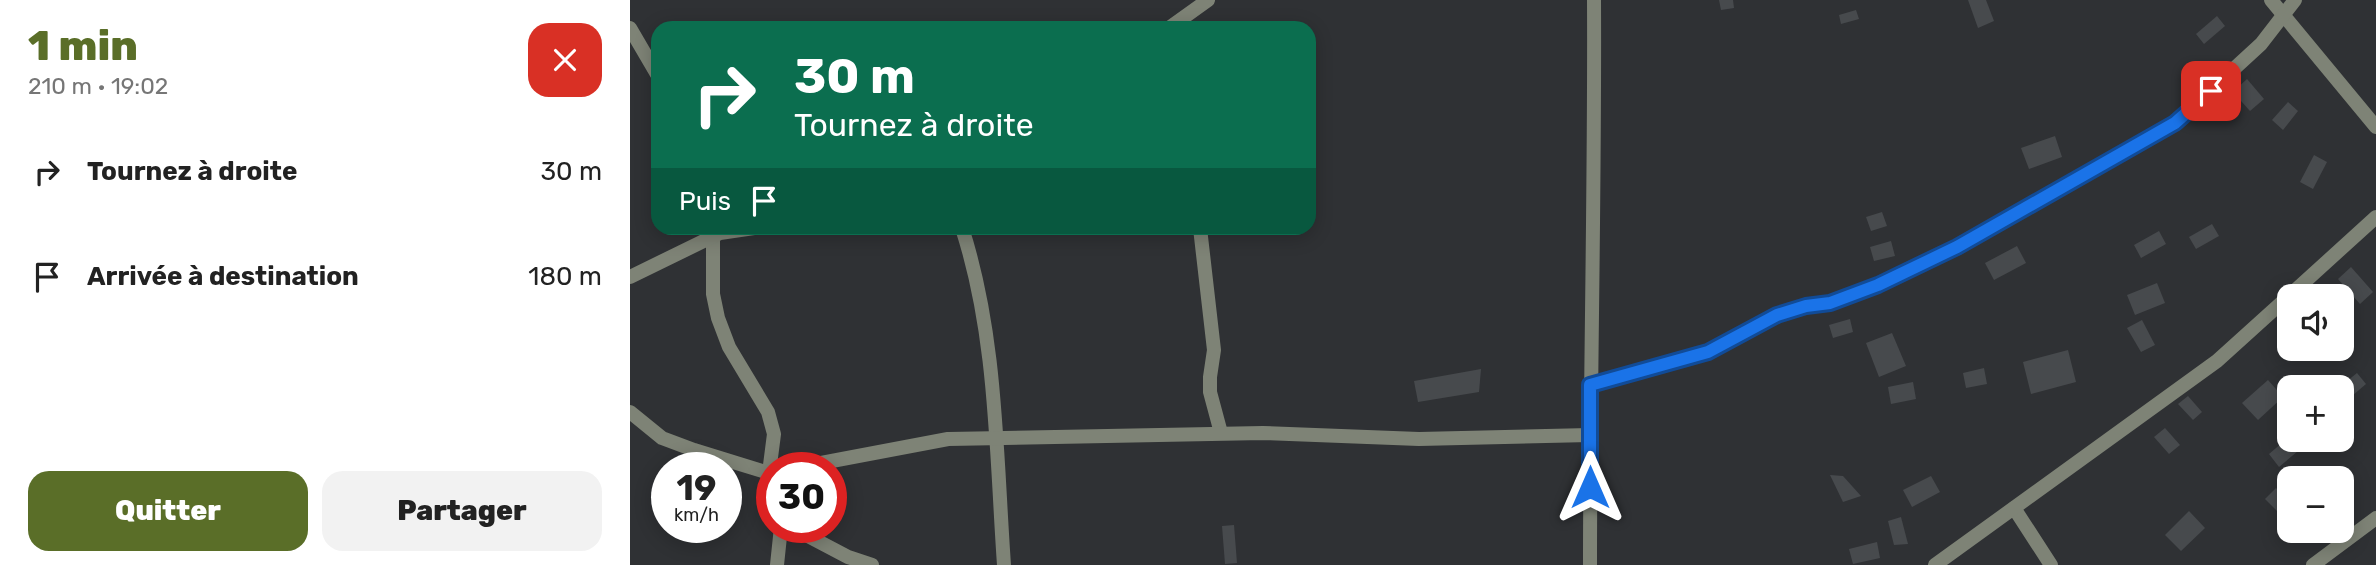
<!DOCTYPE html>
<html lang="fr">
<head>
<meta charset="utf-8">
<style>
  :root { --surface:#fff; --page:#f2f2f2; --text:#222; --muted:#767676; --accent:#5a6e28 }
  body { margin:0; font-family:Rubik,sans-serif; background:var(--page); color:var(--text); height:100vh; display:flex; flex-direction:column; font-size:26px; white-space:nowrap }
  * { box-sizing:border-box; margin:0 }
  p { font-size:23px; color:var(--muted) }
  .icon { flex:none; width:38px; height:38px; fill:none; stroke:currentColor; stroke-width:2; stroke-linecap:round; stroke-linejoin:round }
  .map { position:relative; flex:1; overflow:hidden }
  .sheet { display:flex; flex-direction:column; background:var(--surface); width:630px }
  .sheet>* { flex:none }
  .hud { position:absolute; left:21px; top:21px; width:665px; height:214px; border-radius:21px; box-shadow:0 4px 18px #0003; background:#0b6e4f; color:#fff; overflow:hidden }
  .fabs { position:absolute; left:1647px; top:284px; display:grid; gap:14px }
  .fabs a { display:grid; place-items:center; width:77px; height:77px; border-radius:14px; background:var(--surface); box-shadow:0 4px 18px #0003; font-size:35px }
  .speed { position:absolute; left:21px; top:452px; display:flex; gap:14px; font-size:35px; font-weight:700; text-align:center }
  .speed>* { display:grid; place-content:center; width:91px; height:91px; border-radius:50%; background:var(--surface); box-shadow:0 4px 18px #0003; line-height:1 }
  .speed small { font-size:18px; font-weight:400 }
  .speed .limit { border:10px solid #d22; background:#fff; color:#111 }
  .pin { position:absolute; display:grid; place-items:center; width:60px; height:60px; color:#fff; margin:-30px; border-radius:14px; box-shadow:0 4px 10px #0006 }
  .me { position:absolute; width:77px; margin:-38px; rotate:0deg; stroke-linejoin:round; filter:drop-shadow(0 0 5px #0008) }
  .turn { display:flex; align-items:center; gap:24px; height:147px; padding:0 28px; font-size:32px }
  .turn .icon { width:91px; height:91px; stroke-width:2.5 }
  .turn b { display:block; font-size:49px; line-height:60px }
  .then { display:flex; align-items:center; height:66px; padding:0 28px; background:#0003; gap:14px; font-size:26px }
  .round { display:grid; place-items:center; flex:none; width:74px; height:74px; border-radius:21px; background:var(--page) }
  .summary { display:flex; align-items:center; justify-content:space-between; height:119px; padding:0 28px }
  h1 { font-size:42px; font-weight:800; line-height:52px; color:var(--accent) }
  .action { display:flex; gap:14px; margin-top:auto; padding:14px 28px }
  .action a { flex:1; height:80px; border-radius:21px; background:var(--accent); color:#fff; font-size:28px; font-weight:800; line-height:80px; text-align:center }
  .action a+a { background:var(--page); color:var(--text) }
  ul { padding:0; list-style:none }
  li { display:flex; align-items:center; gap:21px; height:105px; padding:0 28px }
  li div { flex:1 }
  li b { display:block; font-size:26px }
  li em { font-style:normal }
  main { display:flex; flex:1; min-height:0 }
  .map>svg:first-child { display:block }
  .building { fill:#474a4d }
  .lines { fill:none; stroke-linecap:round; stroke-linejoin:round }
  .minor { stroke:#7e8376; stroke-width:14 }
  .route-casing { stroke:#114b97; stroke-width:18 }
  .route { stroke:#1a73e8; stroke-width:12 }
</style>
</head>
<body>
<main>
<section class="sheet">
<div class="summary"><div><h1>1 min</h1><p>210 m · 19:02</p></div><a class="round" style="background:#d93025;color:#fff"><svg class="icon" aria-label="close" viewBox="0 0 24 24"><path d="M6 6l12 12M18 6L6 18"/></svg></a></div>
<ul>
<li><svg class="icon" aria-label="right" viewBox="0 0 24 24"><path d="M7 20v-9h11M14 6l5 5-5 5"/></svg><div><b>Tournez à droite</b></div><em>30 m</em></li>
<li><svg class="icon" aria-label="arrive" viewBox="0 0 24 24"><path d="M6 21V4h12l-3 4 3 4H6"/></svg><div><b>Arrivée à destination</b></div><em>180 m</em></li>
</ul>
<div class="action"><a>Quitter</a><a>Partager</a></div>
</section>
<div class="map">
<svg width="1746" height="565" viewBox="0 0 1746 565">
  <rect width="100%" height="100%" fill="#2f3134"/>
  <g class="building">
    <path d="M1089,0h14l1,8 -13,2z"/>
    <path d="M1338,0h18l8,21 -16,7z"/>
    <path d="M1226,10l3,9 -18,5 -2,-9z"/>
    <path d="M1587,16l8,10 -21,18 -8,-10z"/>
    <path d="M1617,79l17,20 -14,12 -17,-19z"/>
    <path d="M1658,102l10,9 -15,19 -11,-10z"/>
    <path d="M1425,136l7,21 -33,12 -8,-21z"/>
    <path d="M1684,155l13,7 -14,27 -13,-7z"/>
    <path d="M1252,212l5,14 -16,5 -5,-14z"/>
    <path d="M1582,224l7,12 -23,13 -7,-12z"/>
    <path d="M1529,231l7,13 -25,14 -7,-13z"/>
    <path d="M1261,241l4,15 -21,5 -4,-14z"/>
    <path d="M1387,246l9,17 -32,17 -9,-17z"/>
    <path d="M1721,267l22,25 -13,12 -22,-25z"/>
    <path d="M1527,283l8,20 -30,12 -8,-20z"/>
    <path d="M1220,319l3,13 -20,6 -4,-13z"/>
    <path d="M1512,320l13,25 -14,7 -14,-24z"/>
    <path d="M1262,333l14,33 -27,11 -13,-34z"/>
    <path d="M1438,350l8,32 -45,12 -8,-32z"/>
    <path d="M1354,368l3,16 -21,4 -3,-15z"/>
    <path d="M851,369l-2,23 -61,10 -4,-21z"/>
    <path d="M1727,373l9,11 -14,12 -10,-11z"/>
    <path d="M1638,380l15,17 -25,23 -16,-17z"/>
    <path d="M1283,382l3,17 -25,5 -3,-17z"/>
    <path d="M1558,396l14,16 -9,8 -15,-16z"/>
    <path d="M1535,428l15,17 -11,9 -15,-17z"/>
    <path d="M1659,437v2h10l5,7 -25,21 -10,-13z"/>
    <path d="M1200,475l13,1 18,20 -18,6z"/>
    <path d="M1301,476l9,16 -28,15 -9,-17z"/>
    <path d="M1646,488l13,13v22l-24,-24z"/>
    <path d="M1559,511l16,17 -24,23 -16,-16z"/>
    <path d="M1271,517l7,27 -14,1 -6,-24z"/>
    <path d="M604,525l3,38 -12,1 -3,-38z"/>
    <path d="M1247,542l3,16 -27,6 -4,-15z"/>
  </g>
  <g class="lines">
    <g class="minor">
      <path d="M1641,0l105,127"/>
      <path d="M0,28l28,48"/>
      <path d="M539,28l39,-28"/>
      <path d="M79,228l4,9v57l5,24 11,29 39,65 6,22 -5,39h3"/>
      <path d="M332,228c35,108 34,225 42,337"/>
      <path d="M570,228l14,122 -4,27v15l11,41"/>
      <path d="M0,277l90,-44 34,-5"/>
      <path d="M1659,296l87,-79"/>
      <path d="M960,385l118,-33 69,-37 29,-9 24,-3 48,-18 79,-38 218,-124 86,-79 34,-44"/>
      <path d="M0,412l32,26 32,12 75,23 3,10"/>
      <path d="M170,467l148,-28 315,-6 156,6 171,-4"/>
      <path d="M1384,508l37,57"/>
      <path d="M161,527l57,30 24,8"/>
      <path d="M147,565l4,-38"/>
      <path d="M960,565c0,-188 5,-377 4,-565"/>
      <path d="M1305,565l282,-204 72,-65"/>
      <path d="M1683,565l63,-47"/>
    </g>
  </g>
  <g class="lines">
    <g class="route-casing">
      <path id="route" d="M960,487v-102l118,-33 69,-37 29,-9 24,-3 48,-18 79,-38 218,-124 36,-32"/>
    </g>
    <use href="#route" class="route"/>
  </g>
</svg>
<div class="fabs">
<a><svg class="icon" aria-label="sound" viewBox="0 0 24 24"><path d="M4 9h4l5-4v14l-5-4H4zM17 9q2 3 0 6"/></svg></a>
<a>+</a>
<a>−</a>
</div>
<div class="speed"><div>19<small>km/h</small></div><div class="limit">30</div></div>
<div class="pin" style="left:1581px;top:91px;background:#d93025"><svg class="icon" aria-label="arrive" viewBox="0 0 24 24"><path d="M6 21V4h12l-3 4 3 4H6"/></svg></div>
<svg class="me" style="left:960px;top:487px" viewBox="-20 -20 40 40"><path d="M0-17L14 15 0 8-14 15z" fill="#1a73e8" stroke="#fff" stroke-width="4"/></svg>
<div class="hud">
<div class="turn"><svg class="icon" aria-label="right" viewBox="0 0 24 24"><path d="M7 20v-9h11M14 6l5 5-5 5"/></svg><div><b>30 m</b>Tournez à droite</div></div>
<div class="then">Puis<svg class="icon" aria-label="arrive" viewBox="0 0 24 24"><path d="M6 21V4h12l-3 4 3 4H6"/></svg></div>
</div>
</div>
</main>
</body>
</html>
